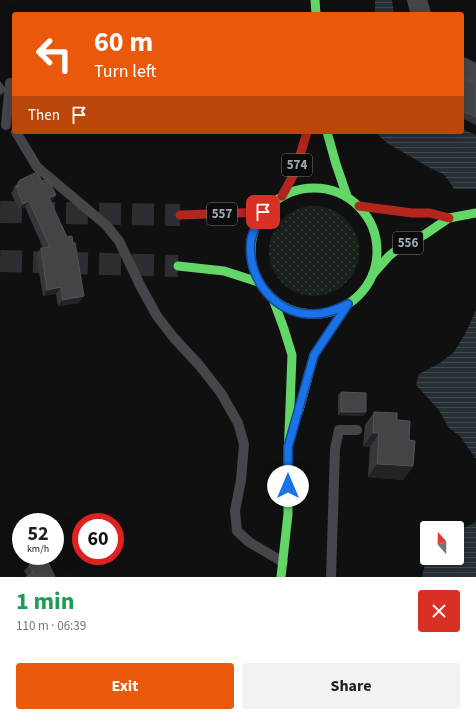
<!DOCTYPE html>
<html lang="en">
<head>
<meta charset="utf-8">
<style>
  :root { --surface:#fff; --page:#f2f2f2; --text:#202124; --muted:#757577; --accent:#ea580c }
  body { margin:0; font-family:"Source Sans 3",sans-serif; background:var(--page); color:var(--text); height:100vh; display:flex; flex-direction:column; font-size:15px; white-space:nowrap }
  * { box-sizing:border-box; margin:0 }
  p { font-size:13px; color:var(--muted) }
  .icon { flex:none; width:22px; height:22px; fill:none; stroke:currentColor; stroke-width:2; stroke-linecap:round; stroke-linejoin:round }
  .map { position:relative; height:577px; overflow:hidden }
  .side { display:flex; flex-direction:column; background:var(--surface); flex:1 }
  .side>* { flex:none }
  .hud { position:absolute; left:12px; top:12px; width:452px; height:122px; border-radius:4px; box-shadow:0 4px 16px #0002; background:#ea580c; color:#fff; overflow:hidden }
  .needle { width:26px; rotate:340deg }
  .fabs { position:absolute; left:420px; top:521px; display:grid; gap:8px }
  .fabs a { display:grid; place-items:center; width:44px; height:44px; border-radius:4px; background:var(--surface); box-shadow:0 4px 16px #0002; font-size:20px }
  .speed { position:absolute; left:12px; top:513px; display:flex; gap:8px; font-size:20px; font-weight:700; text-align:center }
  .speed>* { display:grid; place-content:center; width:52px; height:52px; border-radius:50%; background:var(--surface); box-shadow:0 4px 16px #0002; line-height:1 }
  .speed small { font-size:10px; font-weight:400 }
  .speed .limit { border:6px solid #d22; background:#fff; color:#111 }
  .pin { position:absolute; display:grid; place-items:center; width:34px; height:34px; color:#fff; margin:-17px; border-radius:8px; box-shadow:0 2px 6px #0006 }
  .me { position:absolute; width:44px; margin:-22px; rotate:0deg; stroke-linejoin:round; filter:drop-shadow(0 0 3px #0008) }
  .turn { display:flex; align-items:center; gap:14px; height:84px; padding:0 16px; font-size:18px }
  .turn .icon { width:52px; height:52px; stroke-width:2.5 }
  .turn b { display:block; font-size:28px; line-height:34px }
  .then { display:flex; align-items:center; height:38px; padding:0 16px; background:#0003; gap:8px; font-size:15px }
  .round { display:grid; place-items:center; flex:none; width:42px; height:42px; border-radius:4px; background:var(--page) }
  .overview { display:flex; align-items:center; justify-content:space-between; height:68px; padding:0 16px }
  h1 { font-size:24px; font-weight:700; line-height:30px; color:#1e9e55 }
  .button { display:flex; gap:8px; margin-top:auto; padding:8px 16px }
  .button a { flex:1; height:46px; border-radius:4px; background:var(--accent); color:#fff; font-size:16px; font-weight:700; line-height:46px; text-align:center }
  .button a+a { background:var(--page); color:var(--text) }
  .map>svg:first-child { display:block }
  .grass { fill:url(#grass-dots) }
  .water { fill:url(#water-rules) }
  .pier { fill:#101011 }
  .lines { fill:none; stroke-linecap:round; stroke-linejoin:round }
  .primary-tunnel { stroke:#2d2e31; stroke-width:22; stroke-dasharray:22 11; stroke-linecap:butt }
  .lane { stroke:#45464a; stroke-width:10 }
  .street { stroke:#45464a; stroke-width:20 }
  .fast { stroke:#63d668; stroke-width:9 }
  .slow { stroke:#ff974d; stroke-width:9 }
  .jam { stroke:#b3261e; stroke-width:9 }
  .wall { fill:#37373a }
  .shaded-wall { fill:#232324 }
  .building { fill:#424447; stroke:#515358 }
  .route-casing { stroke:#114b97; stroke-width:10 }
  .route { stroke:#1a73e8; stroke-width:7 }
  .labels { text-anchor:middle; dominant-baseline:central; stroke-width:4; stroke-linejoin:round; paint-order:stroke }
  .shield { fill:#0b0b0c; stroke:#737981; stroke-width:1 }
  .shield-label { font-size:13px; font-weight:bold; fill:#a0a8b3 }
</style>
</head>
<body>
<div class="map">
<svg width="476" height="577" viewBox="0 0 476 577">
  <defs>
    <pattern id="grass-dots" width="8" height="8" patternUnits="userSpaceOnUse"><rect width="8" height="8" fill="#1a211b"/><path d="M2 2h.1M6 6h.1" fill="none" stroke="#383e3a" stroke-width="1.8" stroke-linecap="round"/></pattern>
    <pattern id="water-rules" width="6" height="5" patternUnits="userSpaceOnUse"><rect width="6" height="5" fill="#262f34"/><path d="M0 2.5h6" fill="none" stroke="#424a4f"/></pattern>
  </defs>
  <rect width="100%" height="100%" fill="#101011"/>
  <circle class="grass" cx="314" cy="251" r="45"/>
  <g class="water">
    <path d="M375,0h17l2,14h-19z"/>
    <path d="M462,129l14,6v114l-22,-60 -5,-8 -6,-7 -11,-5 -45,-26 -12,-11h87z"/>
    <path d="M476,310v149l-16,-23 -11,-8 -11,-19 -22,-24 3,-11 21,-11 14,-11 11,-18z"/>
    <path d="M476,522v55h-54l5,-22v3h30v-27z"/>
  </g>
  <path class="pier" d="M452,189h24v62l-2,-1z"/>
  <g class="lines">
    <g class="primary-tunnel">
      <path d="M0,212l180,3"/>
      <path d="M0,261l178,5"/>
    </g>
    <g class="lane">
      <path d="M6,125l4,-42"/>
      <path d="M16,132l21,35 69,58 13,16 22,46 16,29 17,22 25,27 22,28 17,30 6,21 -3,36 -6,31 2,20 12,11 34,20"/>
      <path d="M331,577l4,-128 4,-19h18"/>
    </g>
    <g class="street">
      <path d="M417,0l4,14"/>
      <path d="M462,67l14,7"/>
    </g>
    <g class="fast">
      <path d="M315,0l1,14"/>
      <path d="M327,132l9,32 11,32"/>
      <circle cx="314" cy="251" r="63"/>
      <path d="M178,266l46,5 34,11"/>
      <path d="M373,274l16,-18 14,-11 21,-10 25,-17 27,-5"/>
      <path d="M273,299l11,30 8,26 -4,103v56l-7,63"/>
    </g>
    <path class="slow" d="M299,410l15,-55 34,-51"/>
    <g class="jam">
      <path d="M282,196l13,-24 12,-40"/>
      <path d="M359,206l53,7h18l19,5"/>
      <path d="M180,215l83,-3"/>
    </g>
  </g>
  <g class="wall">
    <path d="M462,77l14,8v40l-14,-7z"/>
    <path d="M20,180l22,1 14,14 -5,7 28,101 -21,3 -2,-12 -13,2 -7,-41 5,-7h2l-18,-41 -6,3 -8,-17 3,-4 -1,-1z"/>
    <path d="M341,392l22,24 -25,-1v-20z"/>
    <path d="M374,412l35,28 4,26 -10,14 -35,-3 2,-30 -7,-1 2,-21z"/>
    <path d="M29,565l26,12 -28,-1 -3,-5z"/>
  </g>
  <g class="shaded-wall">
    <path d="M6,90l-6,8v-4z"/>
    <path d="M56,195l-5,6 -6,4 4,-7z"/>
    <path d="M29,201l-4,6 -6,3 4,-6z"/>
    <path d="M61,287l-5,7 -13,2 4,-6z"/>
    <path d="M84,296l-5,7 -21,3 5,-6z"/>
    <path d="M341,412h25l-3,4 -25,-1z"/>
    <path d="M373,433h6l-9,14 -7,-1z"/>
    <path d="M377,464l36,2 -10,14 -35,-3z"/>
  </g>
  <g class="building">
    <path d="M462,77l14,8v32l-14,-6z"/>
    <path d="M0,82l6,8 -6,4z"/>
    <path d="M37,172l5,9 6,-2 8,16 -7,3 18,39 5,-1 1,7h2l9,53 -21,4 -2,-13 -14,3 -6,-42 9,-1 -21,-46 -6,3 -7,-18 3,-1 -1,-3 2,-1v-1z"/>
    <path d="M341,392l25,1v19h-25z"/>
    <path d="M374,412l23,1v7l13,1 -1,19 6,1 -2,25 -36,-2 2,-31h-6z"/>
    <path d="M45,557l10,20h-29l7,-4 -4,-8z"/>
  </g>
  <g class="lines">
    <g class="route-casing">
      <path id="route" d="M263,212c-5,9 -10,18 -12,28 -5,36 22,73 59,74 14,1 26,-4 38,-10l-34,51 -26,92v39"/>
    </g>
    <use href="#route" class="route"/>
  </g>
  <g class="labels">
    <g class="shield">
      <rect x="282" y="154" width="30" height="22" rx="3"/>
      <rect x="207" y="203" width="30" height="22" rx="3"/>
      <rect x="393" y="232" width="30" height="22" rx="3"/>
    </g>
    <g class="shield-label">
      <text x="297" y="165">574</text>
      <text x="222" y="214">557</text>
      <text x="408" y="243">556</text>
    </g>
  </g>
</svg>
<div class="fabs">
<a><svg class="needle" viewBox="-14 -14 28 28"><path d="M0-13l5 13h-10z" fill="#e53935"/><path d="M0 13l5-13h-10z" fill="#757577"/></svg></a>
</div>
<div class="speed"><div>52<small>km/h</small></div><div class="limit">60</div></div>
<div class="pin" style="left:263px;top:212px;background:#d93025"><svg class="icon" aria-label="arrive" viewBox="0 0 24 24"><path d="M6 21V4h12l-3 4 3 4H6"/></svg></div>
<svg class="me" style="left:288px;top:486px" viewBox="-20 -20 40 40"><circle r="19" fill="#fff"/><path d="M0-13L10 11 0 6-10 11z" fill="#1a73e8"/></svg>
<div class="hud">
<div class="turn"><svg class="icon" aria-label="left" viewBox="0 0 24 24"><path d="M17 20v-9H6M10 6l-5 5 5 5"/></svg><div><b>60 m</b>Turn left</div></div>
<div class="then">Then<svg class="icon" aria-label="arrive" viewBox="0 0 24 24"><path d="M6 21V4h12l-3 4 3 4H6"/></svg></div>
</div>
</div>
<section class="side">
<div class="overview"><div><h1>1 min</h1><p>110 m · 06:39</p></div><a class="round" style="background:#d93025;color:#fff"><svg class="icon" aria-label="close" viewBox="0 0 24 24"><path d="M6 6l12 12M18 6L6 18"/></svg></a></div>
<div class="button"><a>Exit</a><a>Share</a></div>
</section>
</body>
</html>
